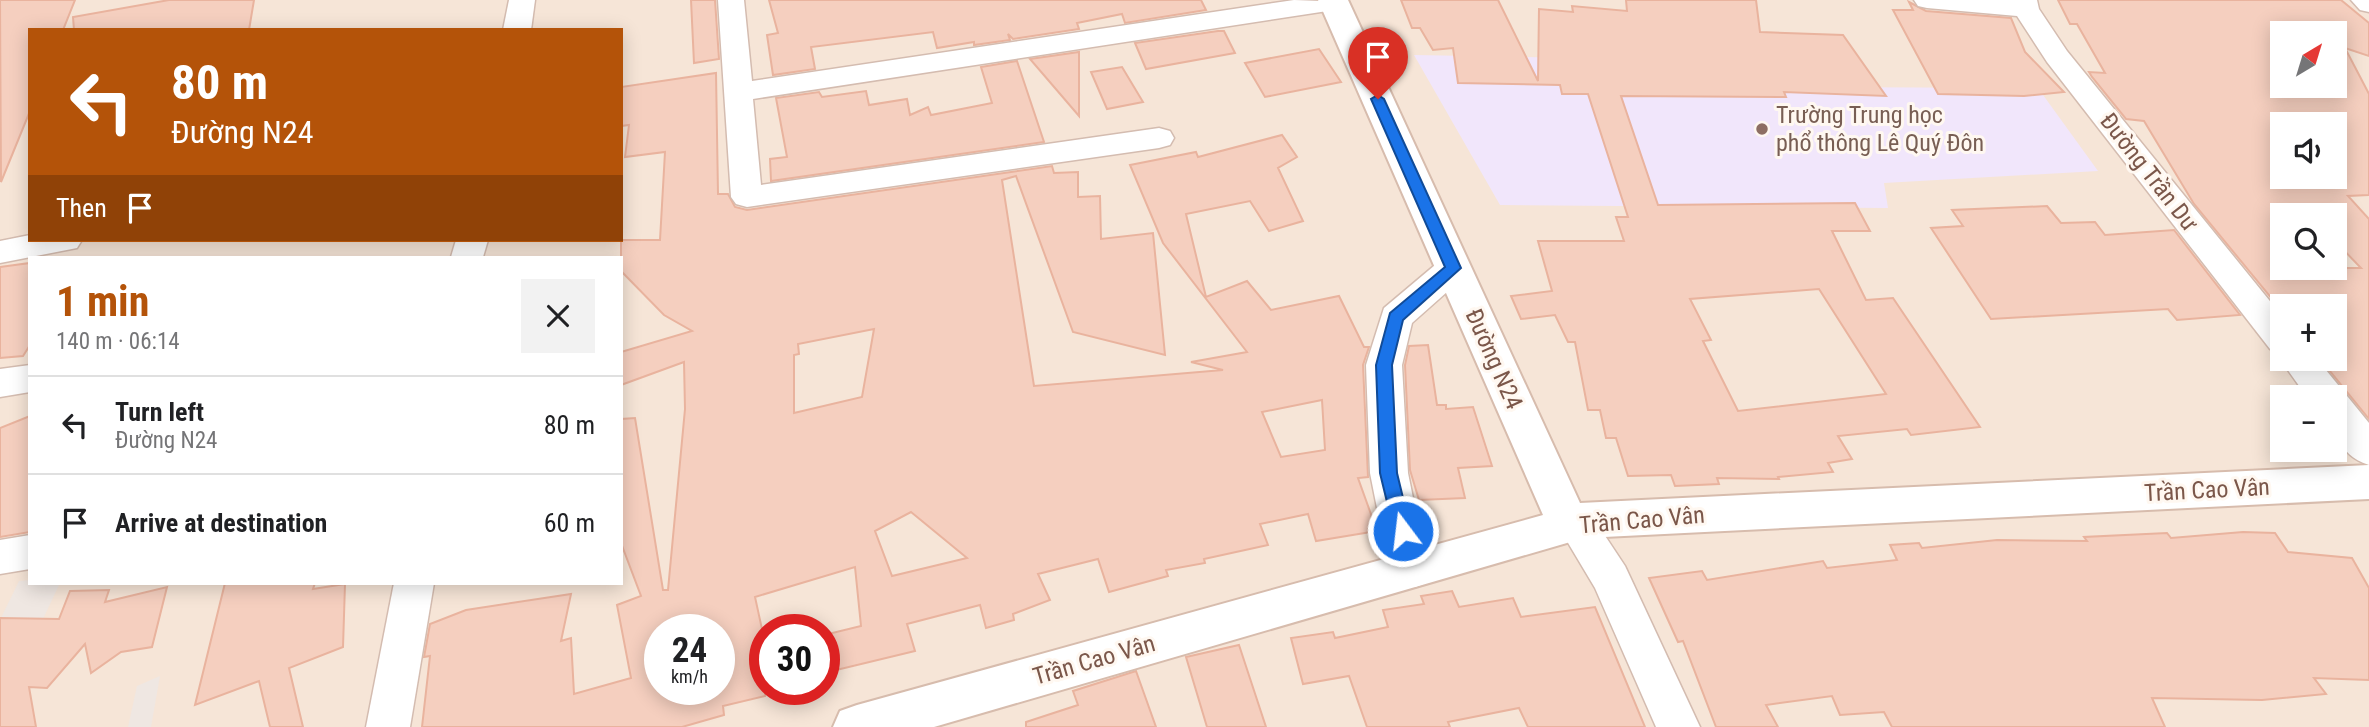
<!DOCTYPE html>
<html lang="en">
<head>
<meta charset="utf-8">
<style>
  :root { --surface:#fff; --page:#f2f2f2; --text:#202124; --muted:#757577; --line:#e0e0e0; --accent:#b45309 }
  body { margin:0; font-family:"Roboto Condensed",sans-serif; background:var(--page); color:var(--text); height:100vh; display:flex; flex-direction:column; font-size:26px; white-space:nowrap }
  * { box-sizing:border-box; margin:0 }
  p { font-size:23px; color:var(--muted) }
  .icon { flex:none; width:38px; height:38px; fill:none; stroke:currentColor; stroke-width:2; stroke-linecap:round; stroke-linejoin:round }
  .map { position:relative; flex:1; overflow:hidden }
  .sheet { position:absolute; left:28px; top:256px; width:595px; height:329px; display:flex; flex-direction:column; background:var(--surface); border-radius:0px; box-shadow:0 4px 18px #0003 }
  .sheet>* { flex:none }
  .banner { position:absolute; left:28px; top:28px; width:595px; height:214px; border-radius:0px; box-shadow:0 4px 18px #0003; background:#b45309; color:#fff; overflow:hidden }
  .needle { width:46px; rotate:38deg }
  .buttons { position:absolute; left:2270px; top:21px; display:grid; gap:14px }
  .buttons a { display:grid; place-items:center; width:77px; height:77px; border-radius:0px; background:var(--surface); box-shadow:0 4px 18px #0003; font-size:35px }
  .speed { position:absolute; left:644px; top:614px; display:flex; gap:14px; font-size:35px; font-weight:700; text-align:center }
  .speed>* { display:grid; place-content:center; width:91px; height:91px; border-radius:50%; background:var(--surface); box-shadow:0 4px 18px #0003; line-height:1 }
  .speed small { font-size:18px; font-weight:400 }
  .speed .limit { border:10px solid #d22; background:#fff; color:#111 }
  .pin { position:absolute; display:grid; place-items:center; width:60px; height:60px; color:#fff; margin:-72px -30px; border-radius:50% 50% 50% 0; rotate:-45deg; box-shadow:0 0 7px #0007 }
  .pin .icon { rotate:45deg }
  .me { position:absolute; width:77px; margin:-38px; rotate:345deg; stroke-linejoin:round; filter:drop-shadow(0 0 5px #0008) }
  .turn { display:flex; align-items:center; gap:24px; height:147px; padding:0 28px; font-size:32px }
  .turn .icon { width:91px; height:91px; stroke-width:2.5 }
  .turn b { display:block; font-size:49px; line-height:60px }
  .then { display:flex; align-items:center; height:66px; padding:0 28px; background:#0003; gap:14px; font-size:26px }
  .round { display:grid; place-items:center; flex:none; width:74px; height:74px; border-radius:0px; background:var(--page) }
  .overview { display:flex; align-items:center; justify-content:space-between; height:119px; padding:0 28px }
  h1 { font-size:42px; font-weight:700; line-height:52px; color:var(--accent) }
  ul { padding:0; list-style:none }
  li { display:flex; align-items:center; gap:21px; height:98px; padding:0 28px; border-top:2px solid var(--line) }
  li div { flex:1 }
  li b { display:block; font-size:26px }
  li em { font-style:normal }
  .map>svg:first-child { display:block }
  .residential { fill:#f6e5d7; fill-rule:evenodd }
  .industrial { fill:#efe7e2 }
  .education { fill:#f1e6fb }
  .building { fill:#f5cfbf; stroke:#e9b39e; stroke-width:2; fill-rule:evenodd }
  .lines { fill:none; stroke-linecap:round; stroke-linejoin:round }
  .street-casing { stroke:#d4bcb0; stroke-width:3 }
  .secondary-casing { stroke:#d7bcad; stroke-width:4 }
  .street { fill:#fff; fill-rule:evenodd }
  .secondary { fill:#fff; fill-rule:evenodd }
  .route { fill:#1a73e8; stroke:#114b97; stroke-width:2 }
  .education-dot { fill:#8d6e63; stroke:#fff8f1; stroke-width:2.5 }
  .labels { text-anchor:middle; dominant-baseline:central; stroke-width:6; stroke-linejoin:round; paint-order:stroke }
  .education-label { font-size:24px; fill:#785e54; stroke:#fff8f1; text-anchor:start }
  .street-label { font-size:24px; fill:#7b574a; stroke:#fff8f1 }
</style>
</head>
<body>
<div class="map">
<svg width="2369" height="727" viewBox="0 0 2369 727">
  <rect width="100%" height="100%" fill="#fef4e9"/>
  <path class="residential" d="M0,0h2369v727h-2369zM30,30h591v210h-591zM2282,33h52v53h-52zM2282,124h52v53h-52zM2282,215h52v53h-52zM30,257h591v326h-591zM2282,306h52v53h-52zM2282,397h52v53h-52zM660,630h59v60h-59zM765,630h59v60h-59z"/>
  <g class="industrial">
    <path d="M30,580v3h30l-17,36 -43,1 19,-39z"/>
    <path d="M160,676l-9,51h-23l9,-41z"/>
  </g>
  <path class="education" d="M1414,55l375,7 14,25 235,1 60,83 -214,12 4,25 -388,-3z"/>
  <g class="building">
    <path d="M0,0h75l-12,30h-33v81l-29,71z"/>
    <path d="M169,0h85l-5,30h-175l-1,-13z"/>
    <path d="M691,0h24l4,59 -25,4z"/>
    <path d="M769,0h432l5,10 -81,13 -3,-9 -45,9 2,6 -66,10 -5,-5 2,6 -36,5v-3l-37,6 -4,-16 -122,15 4,22 -42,6 -6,-40 11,-2z"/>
    <path d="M1401,0h97l40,81 1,-72 34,3 -1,-6 55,5 -1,-11h130l4,32 83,3 43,61 -102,-4 2,5 -165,-1 37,109 197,-2 15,28h-38l34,69 27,-2 87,129 -69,8 -4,-6 -69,7 14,23 -24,4 5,9 -55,5 1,2 -62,-1 2,6 -44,2 -4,-11 -43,1 -12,-38h-10l-6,-28h-12l-13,-68h-7l-13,-27 -34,4 -10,-23 41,-5 -14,-50h86l-8,-24h12l-40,-123h-26l-2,-9 -102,-2 -5,-35 -20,2 -13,-22h-8zM1819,289l67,105 -148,17 -35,-70 8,-1 -21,-41z"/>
    <path d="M2058,0h283l28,23v33l-24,-8 24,46v101l-21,1 21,23v200l-49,-60h14v-53h-52v5l-88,-107 -50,-83 -18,-2 -34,-42 -3,-5 16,1 -28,-49h-7zM2282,33h52v53h-52zM2282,124h52v59l-52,2zM2282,215h52v25l27,28h-79z"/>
    <path d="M1909,2l17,9 85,7 14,34 39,40 -40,4 -86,-2 -45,-84h20z"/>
    <path d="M1218,31h6l11,22 -89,16 -11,-26z"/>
    <path d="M1319,49l22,33 -76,15 -20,-34z"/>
    <path d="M1079,52v64l-49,-57z"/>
    <path d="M1017,61l27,81 -273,39 -1,-22 17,-2 -11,-59 43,-6 3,5 44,-6 3,14 38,-6 3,16 18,-8 3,8 61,-12 -11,-36z"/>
    <path d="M1122,67l21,35 -36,7 -16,-37z"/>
    <path d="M716,73l2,121h10l7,13 12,3 305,-44 2,7 24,-1v25l22,-1 1,43 52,-6 12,122 -92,-23 -57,-156 -14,4 32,206 189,-16 -32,-8 56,-10 -84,-109 -33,-78 66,-13 2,5 84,-22 15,22 -19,11 25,53 -34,10 -19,-30 -64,13 20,83 41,-16 24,29 68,-14 25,51h5l-6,18 5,112 -10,1 19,53 -61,10 -8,-27 -48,10 8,21 -64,14 1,4 -39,7 2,6 -59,16 -11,-33 -60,15 12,26 -37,14 1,6 -28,8 -6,-23 -73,19 8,27 -91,22v-38l37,-9 -6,-59 -100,30 10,46v53l-42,10 1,9 -42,12h-260l8,-71 -6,1 6,-33 36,-14 105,-16 -10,47 10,-3 3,56 57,-16 -14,-73 24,-9 -20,-53v-124l14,-1 28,172h5l17,-181 -1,-47 -63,23v-33l71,-21 -28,-16 -43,-44v-31h39l5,-88 -40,5 4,-32 -8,1v-39zM874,329l-12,68 -68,16v-58l5,-1 -1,-10zM1322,400l3,50 -44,7 -19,-45zM911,512l56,46 -75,18 -17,-45zM660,630h59v60h-59z"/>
    <path d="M2047,206l14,17 34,-1 10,13 69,-5 66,85 -63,5 -9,-11 -177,10 -60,-91 32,-2 -11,-16z"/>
    <path d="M30,263v82l-7,11 -23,2v-91z"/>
    <path d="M1428,345l9,60h9v4l27,-2 19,59 -34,2 7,30 -46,2 -9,-30 -5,-105 4,-19z"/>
    <path d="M30,416v116l-30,5v-109z"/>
    <path d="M2243,532l32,1 13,19 64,6 17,30v92l-55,-2 12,16 -64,6 -110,-2 13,29h-273l-8,-15 -44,3 -8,-19 -66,9 12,22h-62l-33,-86 -5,1 -29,-64 53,-7 5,9 116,-19 4,7 70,-8 -7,-15 29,-2 3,5 75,-8 90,1 -3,-4 83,-4 4,5z"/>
    <path d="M225,583h90l-2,6 32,-5 -2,63 -54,21 14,59h-33l-11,-46 -64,24z"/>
    <path d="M167,587l-15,60 -31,5 -30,21 -6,-29 -38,44 -18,-1 7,40h-36v-109l59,1 11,-28 39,-1 -4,12z"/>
    <path d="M1452,591l7,16 54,-9 8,19 74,-10 50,120h-117l-9,-19 -71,14 2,5h-83l-18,-51 -46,8 -12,-46 42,-6 2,6 53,-11 -5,-17 41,-6 -3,-8z"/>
    <path d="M1239,645l27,82h-59l-21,-70z"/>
    <path d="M1136,671l20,56h-130v-5l52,-17 -5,-14z"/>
  </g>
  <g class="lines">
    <g class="street-casing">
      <g id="street">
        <path d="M509,0h26l-4,30h-28z"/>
        <path d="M718,0h26l8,81 542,-81 53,2 -4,6 -9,2 -581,89 8,86 398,-57 11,3 4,7 -4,7 -11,3 -412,59 -11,-3 -5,-7z"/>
        <path d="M1914,0h123l2,9 28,42 215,265v37l-12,-4 -223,-287 -30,-46 -90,-8 -9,-2z"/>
        <path d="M2351,0h18v12l-9,-2z"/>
        <path d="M30,235v5h52l-5,8 -77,15v-22z"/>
        <path d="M456,240h32l-5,17h-32z"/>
        <path d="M1453,256l12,4 4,8 -4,8 -53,47 -10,42 6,108 8,40 19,57 -6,12 -14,5 -14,-5 -23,-69 -8,-40 -4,-108 18,-57 57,-48z"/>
        <path d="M2282,355v4h35l52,64v42c-34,-11 -35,-37 -35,-68h-27l-27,-38z"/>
        <path d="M30,365v27l-30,5v-28z"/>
        <path d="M1574,505l14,5 37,56 75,161h-44l-61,-139 -40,-67 5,-11z"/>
        <path d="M30,535v34l-30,5v-34z"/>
        <path d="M394,583h40l-24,144h-44z"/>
      </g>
    </g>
    <g class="secondary-casing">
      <path id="secondary" d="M1318,0h30l232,503 789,-38v34l-785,39 -650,189h-101l7,-16 17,-6 686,-190z"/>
    </g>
    <use href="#street" class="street"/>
    <use href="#secondary" class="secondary"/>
  </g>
  <path class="route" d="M1378,95l6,4 77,169 -58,52 -11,45 5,108 14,58 -8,8 -9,-8 -14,-58 -4,-108 14,-52 55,-46 -74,-168z"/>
  <circle class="education-dot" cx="1762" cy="129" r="7"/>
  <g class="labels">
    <g class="education-label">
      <text x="1776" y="115">Trường Trung học<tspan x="1776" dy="28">phổ thông Lê Quý Đôn</tspan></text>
    </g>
    <g class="street-label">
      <text transform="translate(2149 172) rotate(52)">Đường Trần Dư</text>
      <text transform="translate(1494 359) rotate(66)">Đường N24</text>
      <text transform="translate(2207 490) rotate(-3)">Trần Cao Vân</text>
      <text transform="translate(1642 520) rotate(-5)">Trần Cao Vân</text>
      <text transform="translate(1094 660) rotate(-16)">Trần Cao Vân</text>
    </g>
  </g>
</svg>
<div class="buttons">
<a><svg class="needle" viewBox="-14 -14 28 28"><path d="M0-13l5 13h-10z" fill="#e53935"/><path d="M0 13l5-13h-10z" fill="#757577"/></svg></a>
<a><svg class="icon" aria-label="sound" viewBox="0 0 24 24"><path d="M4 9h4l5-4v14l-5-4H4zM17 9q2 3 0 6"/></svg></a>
<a><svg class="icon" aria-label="search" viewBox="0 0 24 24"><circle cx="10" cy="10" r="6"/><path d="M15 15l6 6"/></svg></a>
<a>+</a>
<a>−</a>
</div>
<div class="speed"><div>24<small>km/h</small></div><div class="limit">30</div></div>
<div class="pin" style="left:1378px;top:99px;background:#d93025"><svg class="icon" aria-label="arrive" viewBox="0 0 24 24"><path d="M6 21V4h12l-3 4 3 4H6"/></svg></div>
<svg class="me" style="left:1403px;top:531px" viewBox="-20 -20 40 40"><circle r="17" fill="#1a73e8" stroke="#fff" stroke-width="3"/><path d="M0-11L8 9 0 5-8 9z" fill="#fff"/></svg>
<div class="banner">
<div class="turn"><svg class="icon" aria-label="left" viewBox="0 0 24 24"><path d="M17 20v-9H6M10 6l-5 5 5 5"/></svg><div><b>80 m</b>Đường N24</div></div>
<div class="then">Then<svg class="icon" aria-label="arrive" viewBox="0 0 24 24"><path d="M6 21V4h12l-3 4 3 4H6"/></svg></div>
</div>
<section class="sheet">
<div class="overview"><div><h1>1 min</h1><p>140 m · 06:14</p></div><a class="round"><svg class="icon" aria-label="close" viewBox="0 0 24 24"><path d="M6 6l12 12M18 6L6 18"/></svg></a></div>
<ul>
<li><svg class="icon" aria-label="left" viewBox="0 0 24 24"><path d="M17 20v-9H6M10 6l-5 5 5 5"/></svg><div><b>Turn left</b><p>Đường N24</p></div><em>80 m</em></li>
<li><svg class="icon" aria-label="arrive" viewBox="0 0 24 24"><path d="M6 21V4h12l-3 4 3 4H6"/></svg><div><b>Arrive at destination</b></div><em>60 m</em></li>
</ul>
</section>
</div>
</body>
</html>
